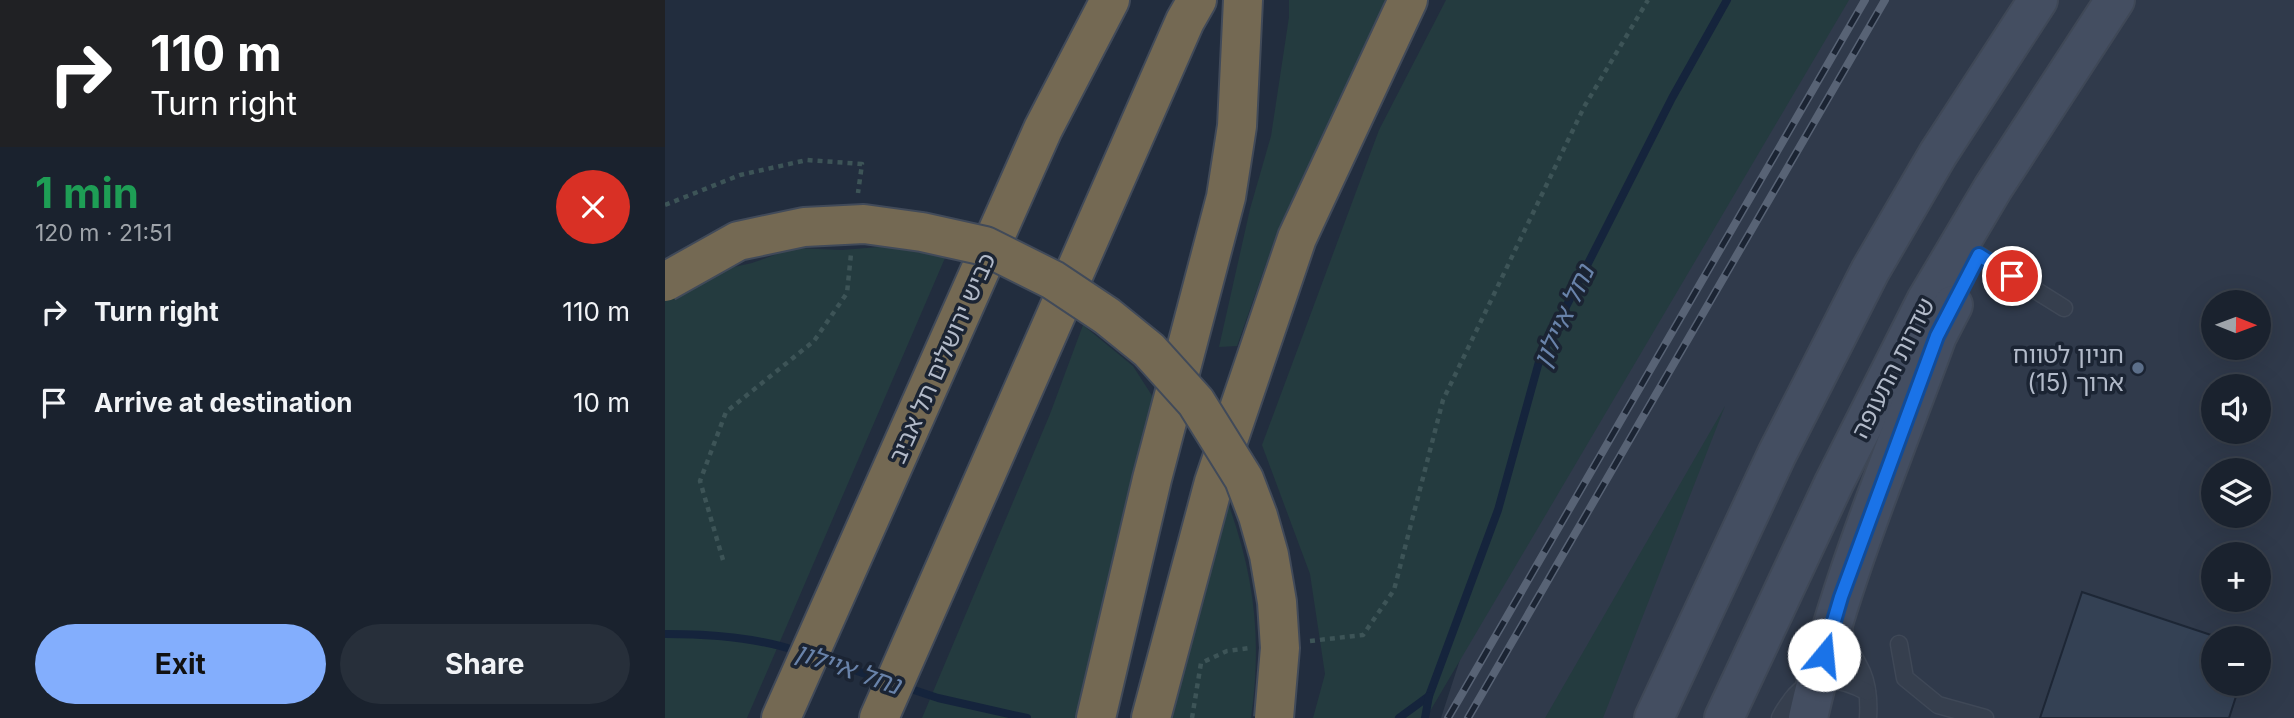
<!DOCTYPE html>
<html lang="en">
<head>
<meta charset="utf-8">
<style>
  :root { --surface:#1a222e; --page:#272f3a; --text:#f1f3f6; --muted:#9fa4aa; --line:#383f4a; --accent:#83aefd }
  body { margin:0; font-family:Inter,"Noto Sans Hebrew",sans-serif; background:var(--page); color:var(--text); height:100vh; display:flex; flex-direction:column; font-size:26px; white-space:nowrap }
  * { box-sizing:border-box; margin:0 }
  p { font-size:23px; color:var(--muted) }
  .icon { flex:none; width:38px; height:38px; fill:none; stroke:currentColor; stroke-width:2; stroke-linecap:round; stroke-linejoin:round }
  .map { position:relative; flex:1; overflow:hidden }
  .drawer { display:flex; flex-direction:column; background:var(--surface); width:665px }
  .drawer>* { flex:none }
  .hud { background:#202124; color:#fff; overflow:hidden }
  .needle { width:46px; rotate:91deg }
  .buttons { position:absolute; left:1536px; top:290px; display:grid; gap:14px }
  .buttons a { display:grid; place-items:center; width:70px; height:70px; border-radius:50%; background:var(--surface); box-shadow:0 7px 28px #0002,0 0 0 2px var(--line); font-size:35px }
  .pin { position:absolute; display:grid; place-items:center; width:60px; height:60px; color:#fff; margin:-30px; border:4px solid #fff; border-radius:50%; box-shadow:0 2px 7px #0007 }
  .me { position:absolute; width:77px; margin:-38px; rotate:17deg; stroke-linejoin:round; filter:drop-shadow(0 0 5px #0008) }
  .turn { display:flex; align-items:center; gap:24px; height:147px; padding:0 35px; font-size:32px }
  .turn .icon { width:91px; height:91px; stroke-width:2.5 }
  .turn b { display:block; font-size:49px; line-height:60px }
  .round { display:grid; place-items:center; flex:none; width:74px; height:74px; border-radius:37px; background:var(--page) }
  .summary { display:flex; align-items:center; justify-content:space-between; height:119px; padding:0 35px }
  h1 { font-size:42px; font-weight:700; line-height:52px; color:#1e9e55 }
  .button { display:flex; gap:14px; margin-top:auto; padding:14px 35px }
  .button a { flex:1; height:80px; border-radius:42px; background:var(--accent); color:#111; font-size:28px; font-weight:700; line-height:80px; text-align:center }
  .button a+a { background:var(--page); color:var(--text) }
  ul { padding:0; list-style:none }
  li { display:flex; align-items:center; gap:21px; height:91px; padding:0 35px }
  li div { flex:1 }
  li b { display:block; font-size:26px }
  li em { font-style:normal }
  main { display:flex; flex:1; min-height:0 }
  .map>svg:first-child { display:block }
  .airport { fill:#303a4b; fill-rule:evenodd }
  .green { fill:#243b3f }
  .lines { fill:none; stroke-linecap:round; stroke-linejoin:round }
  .stream { stroke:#15243c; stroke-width:8 }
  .building { fill:#344154; stroke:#1d2635; stroke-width:2 }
  .service-casing { stroke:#3f4857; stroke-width:19 }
  .secondary-casing { stroke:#3f4857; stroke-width:42 }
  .motorway-casing { stroke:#414a59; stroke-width:42 }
  .path { stroke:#3d5457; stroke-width:4.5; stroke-dasharray:5 5; stroke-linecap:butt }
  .service { stroke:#363f4e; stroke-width:16 }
  .secondary { stroke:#444e61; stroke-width:38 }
  .motorway { stroke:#746953; stroke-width:38 }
  .rail-casing { stroke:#586375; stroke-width:8 }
  .rail { stroke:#1b2433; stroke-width:5; stroke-dasharray:16; stroke-linecap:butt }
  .motorway-bridge-casing { stroke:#414a59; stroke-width:42; stroke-linecap:butt }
  .motorway-bridge { stroke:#746953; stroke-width:38 }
  .route-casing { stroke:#114b97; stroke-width:18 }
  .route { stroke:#1a73e8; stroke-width:12 }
  .service-dot { fill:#5c6f8a; stroke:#1b2433; stroke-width:2.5 }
  .labels { text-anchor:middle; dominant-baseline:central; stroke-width:7; stroke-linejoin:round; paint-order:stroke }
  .poi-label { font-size:24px; fill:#b2bac9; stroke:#1b2433; text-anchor:end }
  .street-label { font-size:24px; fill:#b2bac9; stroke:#1b2433 }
  .water-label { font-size:26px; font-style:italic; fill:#6983aa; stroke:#1b2433 }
</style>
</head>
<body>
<main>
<section class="drawer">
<div class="hud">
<div class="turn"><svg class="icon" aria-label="right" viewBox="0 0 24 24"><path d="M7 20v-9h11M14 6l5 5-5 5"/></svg><div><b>110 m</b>Turn right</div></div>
</div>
<div class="summary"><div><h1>1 min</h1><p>120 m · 21:51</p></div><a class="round" style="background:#d93025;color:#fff"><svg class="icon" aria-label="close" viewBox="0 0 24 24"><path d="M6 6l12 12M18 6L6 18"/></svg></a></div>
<ul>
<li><svg class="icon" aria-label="right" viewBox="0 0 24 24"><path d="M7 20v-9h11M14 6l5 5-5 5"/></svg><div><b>Turn right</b></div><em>110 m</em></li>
<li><svg class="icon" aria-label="arrive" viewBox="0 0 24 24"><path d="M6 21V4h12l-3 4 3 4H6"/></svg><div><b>Arrive at destination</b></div><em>10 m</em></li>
</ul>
<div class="button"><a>Exit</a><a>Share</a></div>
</section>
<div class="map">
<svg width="1629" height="718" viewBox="0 0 1629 718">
  <rect width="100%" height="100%" fill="#222d3e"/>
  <path class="airport" d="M1088,0h541v718h-853l119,-366zM1549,303h45v45h-45zM1549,387h45v45h-45zM1549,471h45v45h-45zM1549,555h45v45h-45zM1549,639h45v45h-45z"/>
  <g class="green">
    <path d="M624,0h97l-108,230 -41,116 -18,1 31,-138 21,-73 18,-119z"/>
    <path d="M781,0h403l-423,718h-113l12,-44 -15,-100 -48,-129 117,-315z"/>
    <path d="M238,245l42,13 -198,460h-82v-421l37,-23 50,-11 42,-15 48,2z"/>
    <path d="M418,325l50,41 25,39 -77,313h-159l128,-304z"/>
    <path d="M1060,406l-122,312h-58z"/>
    <path d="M558,489c30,79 40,145 28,229h-89z"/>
  </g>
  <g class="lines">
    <g class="stream">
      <path d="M0,634c45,0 92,3 135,18"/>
      <path d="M154,658l67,23"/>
      <path d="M240,687l33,11 89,20"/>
      <path d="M734,718l30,-22 69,-186 42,-152 132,-260 55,-98"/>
      <path d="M760,718l4,-22"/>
    </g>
  </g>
  <path class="building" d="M1417,592l141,47h-9v45h26l-11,34h-189z"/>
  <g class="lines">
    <g class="service-casing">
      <g id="service">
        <path d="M1314,255l85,53"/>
        <path d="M1178,624c3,21 10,30 19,48 6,14 7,31 6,46"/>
        <path d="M1234,644l6,34 33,27 47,13"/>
        <path d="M1115,718c3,-7 8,-13 12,-19 21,-27 49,-21 75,-7"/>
      </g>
    </g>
    <g class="secondary-casing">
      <g id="secondary">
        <path d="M989,718l123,-264 93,-183 68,-117 100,-154"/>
        <path d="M1059,718l110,-235 92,-182 67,-113 122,-188"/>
        <path d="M1143,718c29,-131 83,-256 129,-382l16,-31"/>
      </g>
    </g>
    <g class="motorway-casing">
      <g id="motorway">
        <path d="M116,718l262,-589 67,-129"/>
        <path d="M214,718l306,-697 12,-21"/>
        <path d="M431,718l56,-239 74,-282 11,-71 6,-126"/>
        <path d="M486,718l63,-236 83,-244 111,-238"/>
      </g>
    </g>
    <g class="path">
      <path d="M0,205l75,-30 67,-15 55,4 -4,29"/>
      <path d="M58,560l-23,-79 26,-69 88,-71 33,-48 4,-39"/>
      <path d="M645,641l53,-6 31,-45 49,-190 141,-293 64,-107"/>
      <path d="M527,718l9,-55 26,-12 23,-3"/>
    </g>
    <use href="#service" class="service"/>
    <use href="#secondary" class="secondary"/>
    <use href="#motorway" class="motorway"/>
    <g class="rail-casing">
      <g id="rail">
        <path d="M783,718l417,-718"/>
        <path d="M803,718l417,-718"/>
      </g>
    </g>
    <use href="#rail" class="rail"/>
    <g class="motorway-bridge-casing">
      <path id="motorway-bridge" d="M0,282l73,-41 66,-14 60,-3 58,8 63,14 68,34 54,36 42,34 47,52 48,77 14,37 11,39 8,47 3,46 -6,70"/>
    </g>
    <use href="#motorway-bridge" class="motorway-bridge"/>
  </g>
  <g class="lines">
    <g class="route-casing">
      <path id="route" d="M1159,655l17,-58 96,-261 42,-81 33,21"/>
    </g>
    <use href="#route" class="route"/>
  </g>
  <circle class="service-dot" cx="1473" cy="368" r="7"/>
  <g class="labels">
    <g class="poi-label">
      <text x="1459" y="354">חניון לטווח<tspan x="1459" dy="28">ארוך (15)</tspan></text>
    </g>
    <g class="street-label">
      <text transform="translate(277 358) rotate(-66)">כביש ירושלים תל אביב</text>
      <text transform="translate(1228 368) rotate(-63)">שדרות התעופה</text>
    </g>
    <g class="water-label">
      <text transform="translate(898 316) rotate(-65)">נחל איילון</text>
      <text transform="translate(183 668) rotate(19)">נחל איילון</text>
    </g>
  </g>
</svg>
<div class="buttons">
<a><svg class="needle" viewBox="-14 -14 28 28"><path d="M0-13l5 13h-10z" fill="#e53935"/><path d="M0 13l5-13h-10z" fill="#9fa4aa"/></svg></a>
<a><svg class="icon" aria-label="sound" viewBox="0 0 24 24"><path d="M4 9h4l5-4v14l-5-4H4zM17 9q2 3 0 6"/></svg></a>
<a><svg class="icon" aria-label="layers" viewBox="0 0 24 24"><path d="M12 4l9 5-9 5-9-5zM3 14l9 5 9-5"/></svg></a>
<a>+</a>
<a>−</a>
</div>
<div class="pin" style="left:1347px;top:276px;background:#d93025"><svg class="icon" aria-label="arrive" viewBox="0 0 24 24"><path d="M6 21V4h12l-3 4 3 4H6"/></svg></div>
<svg class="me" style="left:1159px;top:655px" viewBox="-20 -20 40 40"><circle r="19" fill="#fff"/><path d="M0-13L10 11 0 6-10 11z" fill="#1a73e8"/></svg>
</div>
</main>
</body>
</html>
